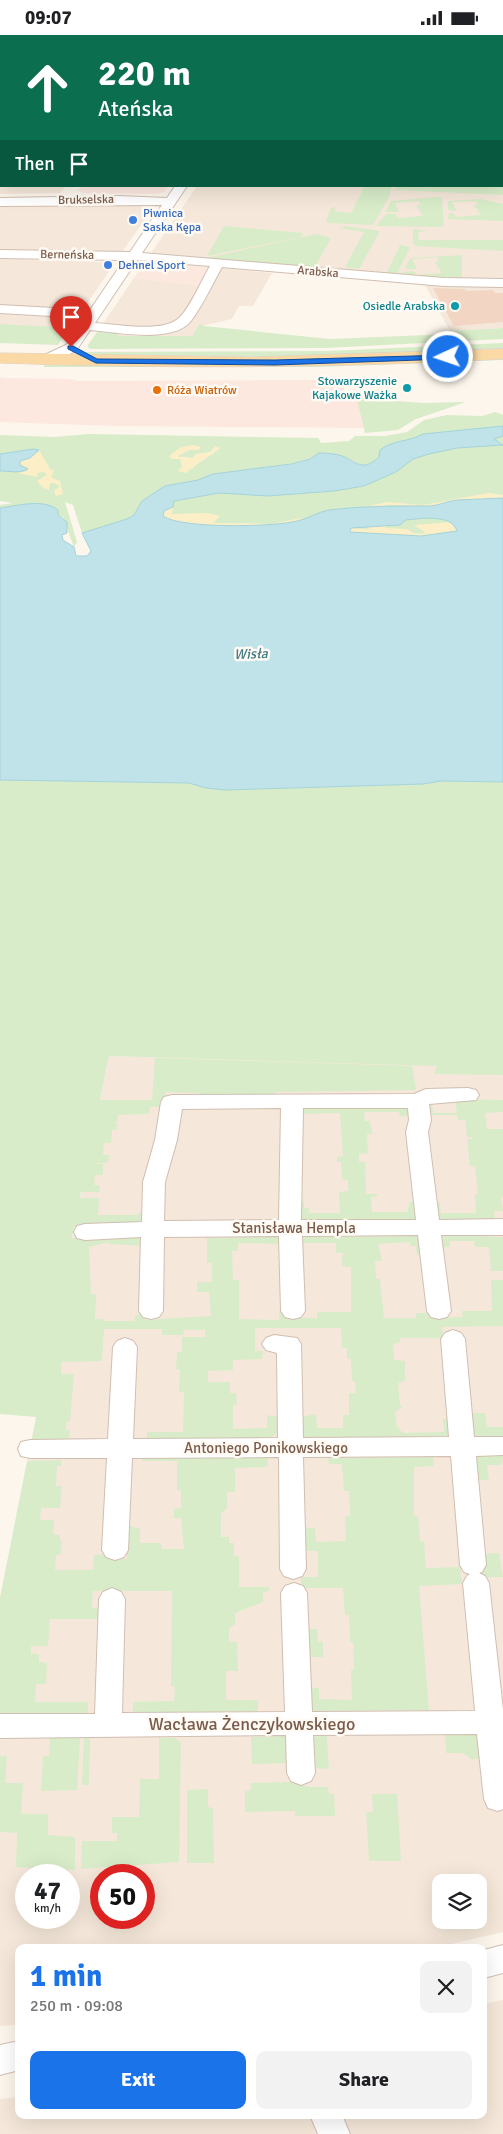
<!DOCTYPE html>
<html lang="en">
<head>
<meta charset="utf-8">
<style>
  :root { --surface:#fff; --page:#f2f2f2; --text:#202124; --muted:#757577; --accent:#1a73e8 }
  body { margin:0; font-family:Signika,sans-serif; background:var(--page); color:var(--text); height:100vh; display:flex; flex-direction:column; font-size:19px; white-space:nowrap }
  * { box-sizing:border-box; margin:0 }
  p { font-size:16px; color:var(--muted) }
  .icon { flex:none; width:28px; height:28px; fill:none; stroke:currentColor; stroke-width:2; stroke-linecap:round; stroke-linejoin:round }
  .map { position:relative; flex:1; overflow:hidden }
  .side { position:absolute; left:15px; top:1909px; width:472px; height:175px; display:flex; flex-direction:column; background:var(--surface); border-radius:10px; box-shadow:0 5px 20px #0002 }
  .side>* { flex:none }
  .banner { position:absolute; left:0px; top:0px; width:504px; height:152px; box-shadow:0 5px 20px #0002; background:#0b6e4f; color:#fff; overflow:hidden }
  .fabs { position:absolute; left:432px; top:1839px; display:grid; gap:10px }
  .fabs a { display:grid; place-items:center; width:55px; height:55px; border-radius:10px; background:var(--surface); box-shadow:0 5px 20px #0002; font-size:25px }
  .speed { position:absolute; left:15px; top:1829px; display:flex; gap:10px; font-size:25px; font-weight:700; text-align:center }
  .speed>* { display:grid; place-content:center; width:65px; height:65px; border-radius:50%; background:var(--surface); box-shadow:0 5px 20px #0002; line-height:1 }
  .speed small { font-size:12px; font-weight:400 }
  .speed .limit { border:8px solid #d22; background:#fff; color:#111 }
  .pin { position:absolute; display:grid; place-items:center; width:42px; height:42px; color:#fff; margin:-51px -21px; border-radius:50% 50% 50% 0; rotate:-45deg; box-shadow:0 0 5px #0007 }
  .pin .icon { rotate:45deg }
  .me { position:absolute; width:55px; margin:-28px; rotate:267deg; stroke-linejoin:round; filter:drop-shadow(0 0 4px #0008) }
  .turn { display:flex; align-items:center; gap:18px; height:105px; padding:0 15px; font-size:22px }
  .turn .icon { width:65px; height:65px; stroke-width:2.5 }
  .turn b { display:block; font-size:35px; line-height:42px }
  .then { display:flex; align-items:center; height:48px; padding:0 15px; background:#0003; gap:10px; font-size:19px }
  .round { display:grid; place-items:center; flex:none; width:52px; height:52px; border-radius:10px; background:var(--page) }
  .headline { display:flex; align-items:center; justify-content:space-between; height:85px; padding:0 15px }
  h1 { font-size:30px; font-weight:800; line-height:38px; color:var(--accent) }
  .action { display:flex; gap:10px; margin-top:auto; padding:10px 15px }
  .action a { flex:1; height:58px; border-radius:10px; background:var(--accent); color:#fff; font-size:20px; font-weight:800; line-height:58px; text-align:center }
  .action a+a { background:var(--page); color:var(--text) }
  .status { display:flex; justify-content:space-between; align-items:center; height:35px; padding:0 25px; background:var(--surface); direction:ltr }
  .status svg { height:14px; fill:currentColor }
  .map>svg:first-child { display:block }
  .residential { fill:#f5e8da; fill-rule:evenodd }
  .commercial { fill:#fde8e0 }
  .green { fill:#d8ecc9; fill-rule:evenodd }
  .sand { fill:#fcefc7 }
  .water { fill:#bfe3e8; stroke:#a5d3da; fill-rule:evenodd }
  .building { fill:#f3d5c3 }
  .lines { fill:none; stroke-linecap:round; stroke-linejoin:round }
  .minor-casing { stroke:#d1beb0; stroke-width:2 }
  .major-casing { stroke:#dad1cd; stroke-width:1 }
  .minor { fill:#fff; fill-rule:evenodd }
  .major { fill:#fbd9a5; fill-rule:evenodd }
  .route { fill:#1a73e8; stroke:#114b97 }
  .shop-dot { fill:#3f7fe0; stroke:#fffaf3; stroke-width:2 }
  .culture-dot { fill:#0f9aa8; stroke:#fffaf3; stroke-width:2 }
  .food-dot { fill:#e8710a; stroke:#fffaf3; stroke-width:2 }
  .labels { text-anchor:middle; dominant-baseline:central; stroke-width:5; stroke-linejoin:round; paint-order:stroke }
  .far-street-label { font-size:12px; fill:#7a5c4d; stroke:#fffaf3 }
  .far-shop-label { font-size:12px; fill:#366cbe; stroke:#fffaf3; text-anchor:start }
  .far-culture-label { font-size:12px; fill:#0d838f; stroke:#fffaf3; text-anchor:end }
  .far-food-label { font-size:12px; fill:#c56008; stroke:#fffaf3; text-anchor:start }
  .far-water-label { font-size:14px; font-style:italic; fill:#437c86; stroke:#fffaf3 }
  .street-label { font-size:15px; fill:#7a5c4d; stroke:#fffaf3 }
  .near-street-label { font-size:18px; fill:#7a5c4d; stroke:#fffaf3 }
</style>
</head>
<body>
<div class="status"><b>09:07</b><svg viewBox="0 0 49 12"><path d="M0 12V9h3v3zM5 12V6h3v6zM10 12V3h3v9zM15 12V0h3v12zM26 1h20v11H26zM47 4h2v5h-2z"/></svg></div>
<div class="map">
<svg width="503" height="2099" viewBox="0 0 503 2099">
  <rect width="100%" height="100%" fill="#fdf6ec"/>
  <g class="residential">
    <path d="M503,98v146l-101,-3 -251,-23 46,-67h305z"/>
    <path d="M0,133l1,18h65l-6,7 -60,1z"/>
    <path d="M125,170l28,3 -31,44 -122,-2v-43z"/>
    <path d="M0,222l46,4 2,-3 27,1 39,5 -30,44 -84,-2z"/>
    <path d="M212,232l60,6 -19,33h-14l-7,13 -30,7 -2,-2 -8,12h-73l-9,-7 -10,-1 34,-50 66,7z"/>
    <path d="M424,248l79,1v44l-53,3z"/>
    <path d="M0,277l66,3 -12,21 -54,-3z"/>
    <path d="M109,1021l355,10 39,4v862l-64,15h-420v78l-19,1v-428zM26,1840h43v42h-43zM101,1840h43v42h-43zM441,1848h38v37h-38z"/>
    <path d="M503,1965v134h-161l-9,-19h151v-111z"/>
    <path d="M19,2062v18h300l8,19h-327v-35z"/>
  </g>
  <g class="commercial">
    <path d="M82,151h86l-4,6 -9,2 -72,-1 -5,-3z"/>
    <path d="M153,227l59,5 -12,18 -66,-7 10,-14z"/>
    <path d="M0,341l1,2 71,1 5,2 241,-1v-3h25l1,13 -3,1 1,4h14l8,33 -251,-2 -113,-4z"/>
  </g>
  <g class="green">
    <path d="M503,150v10l-108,-5 1,-4z"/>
    <path d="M365,151h27l-3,11 -16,28 -43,-2 -4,-2 5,-13 5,-1 -2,4 17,2z"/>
    <path d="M438,162l4,1 2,29 -68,-1 10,-12h9l3,4 25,-2 -7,-11h4l-1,-4 -24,2 4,9h-12l-1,-1 5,-10z"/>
    <path d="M481,164l22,5v17l-55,-2 1,-6h4l3,4 25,-2 -7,-10 4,-1 -2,-3 -24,1 5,9 -9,-1v-9z"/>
    <path d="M224,191l79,7 -2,4 -94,19z"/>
    <path d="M346,191l34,5 -21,38 -14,-2 19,-35 -24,-4z"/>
    <path d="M413,194l16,2 -11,1 1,8h84v11l-87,-5 -3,-3z"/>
    <path d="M316,199l15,4 -16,29 -109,-9z"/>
    <path d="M400,210l10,2 -12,25 -3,1 1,2 -17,-2 8,-1z"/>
    <path d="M462,220v24l-61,-4 2,-3 11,-1 2,4 26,-2 -7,-11 4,-1 -2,-4 -25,2 5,10h-12l5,-11z"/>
    <path d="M64,281h13l-19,29 -58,-2v-19l57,3z"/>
    <path d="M200,288l4,3 126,13 121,-5 -1,-3 53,-3v11l-178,9 -235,1 -3,-3 13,-18 10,1 9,7h73z"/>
    <path d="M503,308v6l-196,8 -213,-2 -12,-3 247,-1z"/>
    <path d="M503,323v2l-185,7h-274l1,-3c153,3 305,2 458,-6z"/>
    <path d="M363,364l62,4 41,-1 -50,17 -18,11 -33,3 -8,-33z"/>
    <path d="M495,377l8,3v15l-124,27c-18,17 -20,4 -35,0 -6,-2 -11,-2 -16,-4l-169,49 -71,41 -6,-10 -9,-28 -8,-3 12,40 -3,5 -11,-30h-63v-12l13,-2 -13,-2v-30h4l29,-20 -33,5v-21l54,2 35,-3 229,4 3,5 28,-2 6,-5h30l22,-4 17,-12 23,-5 35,1zM200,412l-1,3h-10l-10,5v2l14,1 3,-4 15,-2 1,-3 3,3 -21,14 -2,3 -11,-10 -11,-3 8,-5z"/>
    <path d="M503,399v74l-66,32 -167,-15 32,-7 -30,6 -84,-1 -24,-12 4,-11 40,-10 60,6 66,-5 29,-5 33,-14 5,-6 18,-11z"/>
    <path d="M0,745l189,3 17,5 19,2 198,-6 18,-3 62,1v293l-69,-1 3,-8 -328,-10 -9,44h52l3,-42 257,8 4,24 -141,2v5h-74l-1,-4 -34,-1 -2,15h-14l-1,7 -31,1 -1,7h-4l4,2v6h-5l-1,13h-7l-1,12h6l-1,8h-21l16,1v11h-8l-1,10h6l-1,7h-18l-1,6h19l-1,17h40l1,-2h7l-2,6c-18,11 -49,8 -70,8l-2,11 61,-2 9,3 3,7 -36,-2 -1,-2 -19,5 2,47h5l-1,25h8l1,2h31v-6h4v-8l6,2v11l66,-4 -2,-24h-12v-10h15v-19h-5v-25l70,-1 8,7 -47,-1v8h-6l1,29h6v39l40,1 1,-13 5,-2 1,13h31v-6h34v-45l-10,-1 2,-13h-7v-10h-37l6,-6 110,-1 4,2 5,17h-7l-1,-9h-6v-4l-32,2 4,17h-7l1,18h4l4,39h32v-5h13l1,5 33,-1 -1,-6h30l-1,-31h12v46l-61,1 1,11h-43v4l-7,3 1,15 11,1v20l-7,2 2,22 2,3 -7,4 2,15 6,6 41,-1 -1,-13h10l-2,17 -145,2 -9,-7v-13l19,-4 1,14h26v-13h6v-22h7l-1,-12h-3l-1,-22h-4v-11h-5l-1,-20h-86v23h8l-1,8 -29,1v10l-25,1v11h22v11h6l1,12h-4v24l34,-1v-13l13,2v14l-10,7 -123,1v-7h36l1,-40h-5l1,-23h-4l1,-17h5v-15h23v-7h-21l-1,5h-21v-6h-58l-2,32 -41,1v12h13l-4,47h-3l-1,9h4l-1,9h13l-51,5 5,-27 -36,-3z"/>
    <path d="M455,1064l48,1v12l-18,1 2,16h16v68h-2l2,14h-9l1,10h-49l-9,-4 -4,-15h7l1,11h35l-1,-19h3l-3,-28h-5l-3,-27h5v-2h-5l-2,-17h-7l-1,-5h-30v-11h5l1,9h24z"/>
    <path d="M409,1070l3,12 -12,-1 -1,-4h-35l1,9h4l4,13h-6l1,19 -9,1v8h6l1,32h11l1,2 -7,1 1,15h35l3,-10 4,-1 2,18h-115l-2,-17 5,-1v7h5v5h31l-1,-21 9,-1v-11l-6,-1 -1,-17h-4v-5l6,-1 -3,-43 -41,1v-7z"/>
    <path d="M444,1200l59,2v34h-12l-2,-24h-14l-1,-6h-24v5l-12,3 -1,-4z"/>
    <path d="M472,1378h13l2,14h16v13l-30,-3z"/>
    <path d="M471,1421h32l-1,9h-15l2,15h-16z"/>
    <path d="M433,1422l1,9 -20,1v49h4l2,25h4l2,27 34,-1 2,17 -43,2 10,124 -115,1 -8,-5 -1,-18h14v11l33,1 -1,-30h3l-1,-28h-3l-1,-27h-4l-2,-27h-42v-11h17v-26h-14l-1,-23h12l1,14 30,-1 -1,-25h5l-1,-25h-5l-2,-27h-13l-1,-6z"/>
    <path d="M142,1423h125l1,9 -33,1v24h-8v16l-6,5v24h8v6h5v13h5v31h30v4l-6,1v10l-28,11v11l-6,4v14h8l1,29h-12v29h32v11l-125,2v-11l41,-1 1,-14 -4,-1 1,-95h-79l-1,17h12l-1,11h-53l-2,27h-17v8h8v8l8,1 -1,21h-10l-1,18h53v11l-88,1v-116l27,-137 34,-1v6h-4l-1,20h6l-2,22h-19l-1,12h14l-1,15h7v6h2l-1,13 -5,1 -1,15h38l1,-15h16v4h17v-7l-6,-4 8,-22 11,3v14h21l1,6h22l-3,-31h-10l3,-1v-8l7,-1v-17l-4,-1v-29h-35z"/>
    <path d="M499,1518l4,24h-20l-2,-23z"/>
    <path d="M302,1594h15l1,13h5v15h-19z"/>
    <path d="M445,1699h38l3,25h-15l-8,-6h-17z"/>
    <path d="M290,1701l1,27 -39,1 -1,-27z"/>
    <path d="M327,1701l2,33 -15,-1 -9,-31z"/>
    <path d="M50,1702h30l-3,53 -36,1 2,-35h6z"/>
    <path d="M84,1702h6l-1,48h-7z"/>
    <path d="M159,1703h16l6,5 -2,119 -98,7 1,-28h35v-8h-5v-16h27l1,-38h19z"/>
    <path d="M0,1721h7l-2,27h18l-2,31h27v21l27,2v33l-59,-3 1,-34 -17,-1z"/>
    <path d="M292,1747l17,5h19l1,7h5l1,22h-40v-5l-50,1v-21l6,-1v-7z"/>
    <path d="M208,1754v18l5,1 1,55h-27v-73z"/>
    <path d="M372,1759h25l4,67h-32l-3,-49h7z"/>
  </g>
  <g class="sand">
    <path d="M194,410l7,2 -2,3h-10l-10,5v2l14,1 3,-4 15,-2 4,-6 6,2 -27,18 -8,7 -8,-2 4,-4 -2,-8h-9l-2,-3 12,-9z"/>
    <path d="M39,415l11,19 4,2 -3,6 9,4 3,13 -7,2 -2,-5 6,-5 -6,-3h-4l-1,7 -6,-2 -6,-7 10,-6 -3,-3 -7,1 1,4 -21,-4 10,-2v-3l-7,-3v-4l10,-3z"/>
    <path d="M488,458l15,2v3l-44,2 -30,6 -39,-1 -30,3 27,-6 36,3z"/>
    <path d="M173,472l-1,7 35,-1 13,3 -7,7 59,1 30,-6 -2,3c-28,5 -115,11 -137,-5l1,-5z"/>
    <path d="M451,487l7,9 -37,5 -72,-4 2,-4 24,2 -6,-1 -2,-3h21l-3,2 21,1 7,4 9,1 3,-2 -11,-7z"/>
  </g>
  <g class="water">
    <path d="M503,391v10l-9,3 9,6 -46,3 -28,6 -16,5 -17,13 -32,14 -30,5 -66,5 -49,-3 -45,8 -1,6 -9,4 -1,5c18,13 111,11 134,5 11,-2 20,-9 32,-11 33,-4 66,-4 99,-4 10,0 19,-5 29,-6 15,-1 31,-1 46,-2v284l-62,-1 -18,3 -198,6 -19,-2 -17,-5 -189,-3v-272c17,-2 43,-10 58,2v5l9,7v11l-5,2 1,5 11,7 2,9h11l4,-5 -9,-18 45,-14 7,-4 8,-14 23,-15 33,-6 15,-6 78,-10 19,-5 9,-6c8,0 21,1 28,5 13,8 19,11 32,-1l1,-7c12,-10 29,-8 43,-16zM426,483c13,1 26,0 31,13l-36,5 -71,-4 1,-4 49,-3 6,-5z"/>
    <path d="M33,414l6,1 -9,8 -10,3v4l8,4c-10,5 -17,2 -28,2v-17z"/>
  </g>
  <path class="building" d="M433,253l33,1 -1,2 28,-1 2,3h8v29l-49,4z"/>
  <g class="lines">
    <g class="minor-casing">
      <g id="minor">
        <rect x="138" y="0" width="11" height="1"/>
        <rect x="397" y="0" width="12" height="1"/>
        <rect x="0" y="7" width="1" height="6"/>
        <rect x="0" y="44" width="1" height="6"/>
        <rect x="502" y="52" width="1" height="6"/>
        <rect x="0" y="88" width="1" height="7"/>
        <rect x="502" y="89" width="1" height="6"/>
        <rect x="0" y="127" width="1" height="8"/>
        <rect x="502" y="133" width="1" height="8"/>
        <path d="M175,151h12l-45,67 302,25 59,1v8l-59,-1 -222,-19c-10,18 -19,38 -31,54 -18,23 -76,11 -101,9l-14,21 -26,12h-10l-2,-3 2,-3 26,-12 19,-27 -85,-5v-8l90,5 34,-50 -124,-2v-8l130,2 32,-47 -162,1v-8l119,-2 48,2zM137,225l73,6c-9,15 -19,40 -30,51 -16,17 -64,7 -85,6z"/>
        <path d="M468,1053l8,2 3,5 -3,5 -47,4 2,16 -3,12 11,88 64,-1v16h-62l10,76 -4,6 -8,2 -8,-2 -4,-6 -9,-76 -116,1 3,75 -4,6 -8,2 -8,-2 -4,-6 -2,-75 -115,1 -1,74 -4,6 -8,2 -8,-2 -4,-6 2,-74 -56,3 -8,-2 -3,-6 3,-6 8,-2 57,-2 1,-40 12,-42 6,-38 3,-5 8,-2 242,-1 12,-5zM281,1073l-2,112 -115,1 1,-39 12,-42 5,-31zM303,1073h105l1,12 -3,12 10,88h-115z"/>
        <path d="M453,1295l8,3 4,6 9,98h29v18l-27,1 10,109 -4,7 -3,1 6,3 4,7 14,127v99l-5,2 -10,-3 -4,-9 -7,-65 -164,1 2,38 -4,8 -10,4 -10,-4 -4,-8 -1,-38 -286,3v-24h95l4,-115 4,-7 9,-4 9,4 4,7 -3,114 163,-1 -4,-119 4,-7 9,-3 9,3 4,7 5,119 163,-1 -12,-128 4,-7 3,-2 -6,-2 -4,-7 -9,-109 -148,1 3,112 -4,7 -9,3 -9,-3 -4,-7 -1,-112 -147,1 -4,92 -4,7 -9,3 -9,-3 -4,-7 5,-92h-77l-9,-2 -3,-7 3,-7 9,-2 78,-1 5,-92 4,-6 8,-3 8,3 4,6 -4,92 145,-1 -1,-85 -11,-3 -4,-6 4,-6 8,-3 23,3 4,6 2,94 146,-1 -8,-98 4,-6z"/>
        <path d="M503,1910v28l-19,5v-28z"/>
        <path d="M19,2006v29l-19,5v-30z"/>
        <path d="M310,2080h32l8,19h-32z"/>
      </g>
    </g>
    <g class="major-casing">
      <path id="major" d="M503,314v10c-168,9 -335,10 -503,4v-10l252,4z"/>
    </g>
    <use href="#minor" class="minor"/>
    <use href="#major" class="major"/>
  </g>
  <path class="route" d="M68,311h5l24,13 178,1 173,-5 4,2 -4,2 -173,6 -179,-2 -28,-14z"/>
  <g class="shop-dot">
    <circle cx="133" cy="185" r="5"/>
    <circle cx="108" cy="230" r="5"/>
  </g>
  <g class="culture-dot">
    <circle cx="455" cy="271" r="5"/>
    <circle cx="407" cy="353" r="5"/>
  </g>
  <circle class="food-dot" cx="157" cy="355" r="5"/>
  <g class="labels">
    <g class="far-street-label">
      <text transform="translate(86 165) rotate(-1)">Brukselska</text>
      <text transform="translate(67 220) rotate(1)">Berneńska</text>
      <text transform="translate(318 237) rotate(5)">Arabska</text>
    </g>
    <g class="far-shop-label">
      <text x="143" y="178">Piwnica<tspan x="143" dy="14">Saska Kępa</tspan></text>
      <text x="118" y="230">Dehnel Sport</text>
    </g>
    <g class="far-culture-label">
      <text x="445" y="271">Osiedle Arabska</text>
      <text x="397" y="346">Stowarzyszenie<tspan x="397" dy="14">Kajakowe Ważka</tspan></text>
    </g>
    <g class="far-food-label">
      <text x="167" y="355">Róża Wiatrów</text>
    </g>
    <g class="far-water-label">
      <text transform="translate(251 619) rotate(-2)">Wisła</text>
    </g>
    <g class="street-label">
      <text x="294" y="1193">Stanisława Hempla</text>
      <text x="266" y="1413">Antoniego Ponikowskiego</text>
    </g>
    <g class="near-street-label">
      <text x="252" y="1689">Wacława Żenczykowskiego</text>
    </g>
  </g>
</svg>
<div class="fabs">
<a><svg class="icon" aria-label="layers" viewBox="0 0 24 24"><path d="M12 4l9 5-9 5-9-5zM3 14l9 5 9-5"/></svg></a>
</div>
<div class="speed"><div>47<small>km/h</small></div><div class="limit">50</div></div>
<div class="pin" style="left:71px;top:312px;background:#d93025"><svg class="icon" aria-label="arrive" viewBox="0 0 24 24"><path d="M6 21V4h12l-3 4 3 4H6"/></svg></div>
<svg class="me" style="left:448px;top:322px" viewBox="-20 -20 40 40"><circle r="17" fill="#1a73e8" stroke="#fff" stroke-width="3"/><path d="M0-11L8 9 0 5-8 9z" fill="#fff"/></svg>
<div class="banner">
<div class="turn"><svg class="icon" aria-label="ahead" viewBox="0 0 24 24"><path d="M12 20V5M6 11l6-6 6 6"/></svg><div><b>220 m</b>Ateńska</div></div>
<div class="then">Then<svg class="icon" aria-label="arrive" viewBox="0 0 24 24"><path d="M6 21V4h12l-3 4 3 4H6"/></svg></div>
</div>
<section class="side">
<div class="headline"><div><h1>1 min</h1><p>250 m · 09:08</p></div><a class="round"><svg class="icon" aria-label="close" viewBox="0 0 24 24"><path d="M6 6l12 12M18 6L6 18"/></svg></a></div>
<div class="action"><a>Exit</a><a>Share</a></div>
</section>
</div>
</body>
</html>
